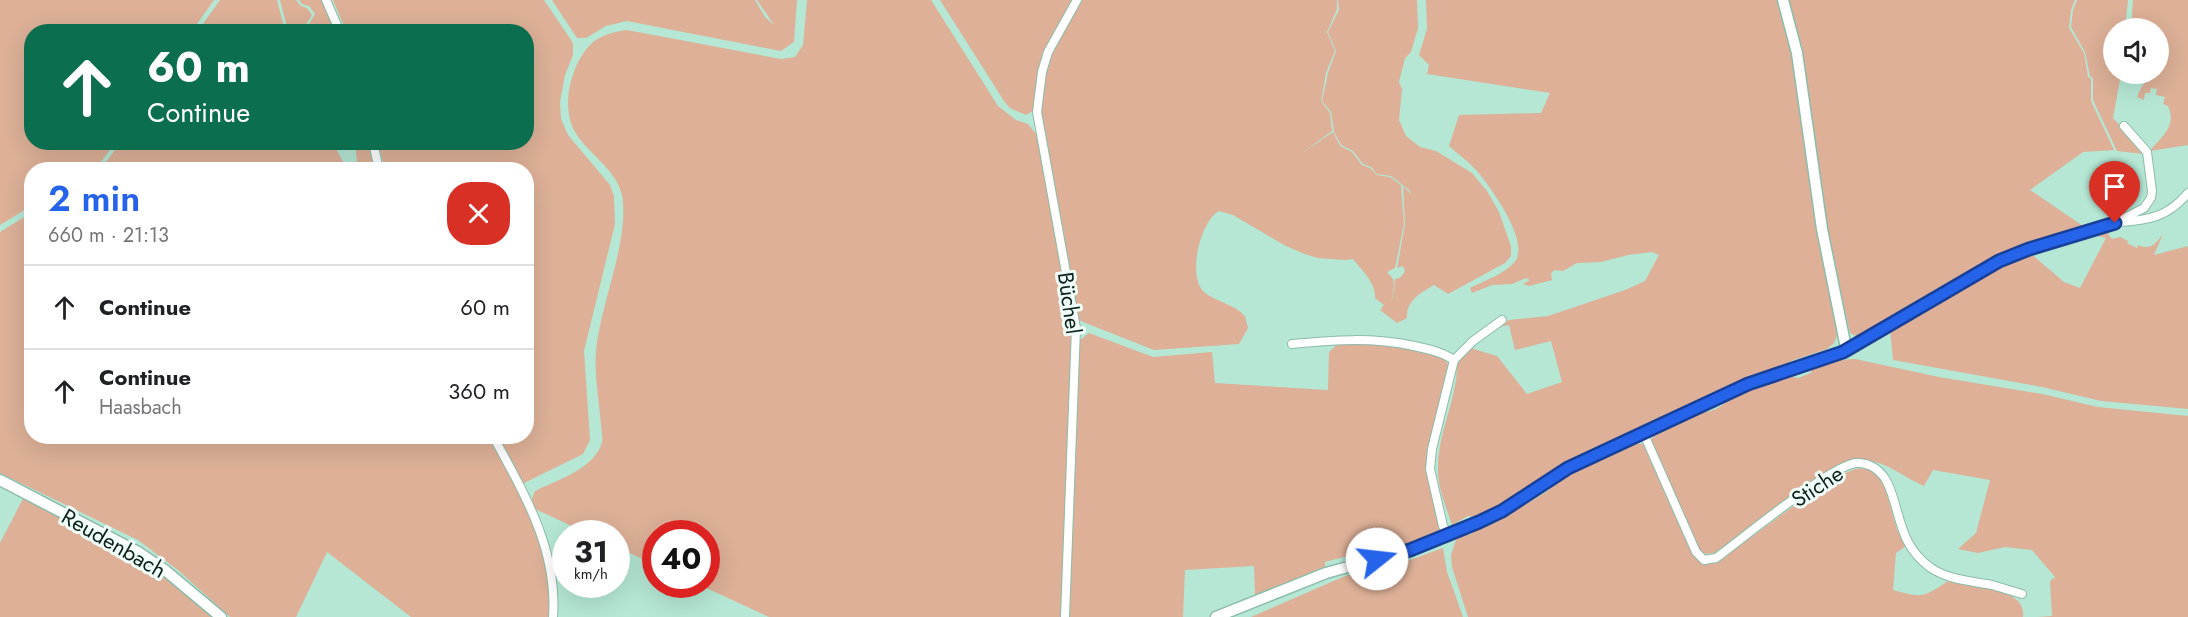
<!DOCTYPE html>
<html lang="en">
<head>
<meta charset="utf-8">
<style>
  :root { --surface:#fff; --page:#f6f6f6; --text:#202124; --muted:#757577; --line:#e0e0e0; --accent:#2563eb }
  body { margin:0; font-family:Jost,sans-serif; background:var(--page); color:var(--text); height:100vh; display:flex; flex-direction:column; font-size:22px; white-space:nowrap }
  * { box-sizing:border-box; margin:0 }
  p { font-size:20px; color:var(--muted) }
  .icon { flex:none; width:33px; height:33px; fill:none; stroke:currentColor; stroke-width:2; stroke-linecap:round; stroke-linejoin:round }
  .map { position:relative; flex:1; overflow:hidden }
  .sheet { position:absolute; left:24px; top:162px; width:510px; height:282px; display:flex; flex-direction:column; background:var(--surface); border-radius:24px; box-shadow:0 6px 24px #0002 }
  .sheet>* { flex:none }
  .guide { position:absolute; left:24px; top:24px; width:510px; height:126px; border-radius:24px; box-shadow:0 6px 24px #0002; background:#0b6e4f; color:#fff; overflow:hidden }
  .tools { position:absolute; left:2103px; top:18px; display:grid; gap:12px }
  .tools a { display:grid; place-items:center; width:66px; height:66px; border-radius:50%; background:var(--surface); box-shadow:0 6px 24px #0002; font-size:30px }
  .speed { position:absolute; left:552px; top:520px; display:flex; gap:12px; font-size:30px; font-weight:700; text-align:center }
  .speed>* { display:grid; place-content:center; width:78px; height:78px; border-radius:50%; background:var(--surface); box-shadow:0 6px 24px #0002; line-height:1 }
  .speed small { font-size:15px; font-weight:400 }
  .speed .limit { border:9px solid #d22; background:#fff; color:#111 }
  .pin { position:absolute; display:grid; place-items:center; width:51px; height:51px; color:#fff; margin:-62px -26px; border-radius:50% 50% 50% 0; rotate:-45deg; box-shadow:0 0 6px #0007 }
  .pin .icon { rotate:45deg }
  .me { position:absolute; width:66px; margin:-33px; rotate:74deg; stroke-linejoin:round; filter:drop-shadow(0 0 4px #0008) }
  .turn { display:flex; align-items:center; gap:21px; height:126px; padding:0 24px; font-size:27px }
  .turn .icon { width:78px; height:78px; stroke-width:2.5 }
  .turn b { display:block; font-size:42px; line-height:51px }
  .round { display:grid; place-items:center; flex:none; width:63px; height:63px; border-radius:24px; background:var(--page) }
  .head { display:flex; align-items:center; justify-content:space-between; height:102px; padding:0 24px }
  h1 { font-size:36px; font-weight:600; line-height:45px; color:var(--accent) }
  ul { padding:0; list-style:none }
  li { display:flex; align-items:center; gap:18px; height:84px; padding:0 24px; border-top:2px solid var(--line) }
  li div { flex:1 }
  li b { display:block; font-size:22px }
  li em { font-style:normal }
  .map>svg:first-child { display:block }
  .green { fill:#ddb097 }
  .lines { fill:none; stroke-linecap:round; stroke-linejoin:round }
  .street-casing { stroke:#8cbcaa; stroke-width:10 }
  .secondary-casing { stroke:#8cbcaa; stroke-width:13 }
  .street { stroke:#fff; stroke-width:8 }
  .secondary { stroke:#fff; stroke-width:10 }
  .route-casing { stroke:#184099; stroke-width:15 }
  .route { stroke:#2563eb; stroke-width:10 }
  .labels { text-anchor:middle; dominant-baseline:central; stroke-width:6; stroke-linejoin:round; paint-order:stroke }
  .street-label { font-size:22px; fill:#0e211b; stroke:#f0fff9 }
</style>
</head>
<body>
<div class="map">
<svg width="2188" height="617" viewBox="0 0 2188 617">
  <rect width="100%" height="100%" fill="#b5e7d4"/>
  <g class="green">
    <path d="M0,0h214l-22,31 -160,1v110l83,1 -19,26 -64,1 -1,36 -31,19z"/>
    <path d="M220,0h57l8,31h-87z"/>
    <path d="M280,0h16l5,6 6,2 5,7 -10,16h-14z"/>
    <path d="M299,0h23l14,31h-31l10,-17 -6,-8 -7,-2z"/>
    <path d="M333,0h211l29,43v12l-8,20 -5,27 1,17 7,16 42,50 4,11 1,28 -31,127 6,89 -7,14 -61,30 -25,-47 29,-1v-266l-141,-1 -7,-26 148,-1v-110l-180,-1z"/>
    <path d="M552,0h203l10,17 9,8 -17,-25h40l-3,42 -13,9 -154,-30 -21,5 -20,12h-9z"/>
    <path d="M807,0h124l67,106 18,14 12,4 8,10 13,60 24,133 -11,290h-293l-69,-32h6v-51h-50l-1,31 -38,-18 -1,-13h-27l-54,-25 -4,-7 4,-11c22,-11 60,-22 67,-49 1,-5 -1,-13 -1,-18 -2,-23 -7,-51 -5,-73 4,-47 34,-110 26,-156 -6,-27 -36,-42 -48,-65 -13,-25 -3,-65 16,-85 10,-10 23,-13 37,-15l154,29 14,-2 8,-12z"/>
    <path d="M940,0h133l-28,51 -6,20 -6,40 -7,4 -16,-7 -6,-7z"/>
    <path d="M1080,0h257v9l-10,23 8,19 -9,22 -5,28 9,12 2,18 -31,23 32,-22 7,14 12,6 10,13 8,3 7,7 13,2 11,8 3,39 -9,44 -8,4 6,7 1,6 -3,20 4,-21 -1,-4 7,-3 4,-6 -2,-5 -6,2 8,-44 -2,-38 8,8 -2,-4 -18,-14 -14,-2 -6,-7 -8,-3 -10,-13 -12,-6 -7,-13 -3,-20 -9,-11 6,-28 8,-22 -8,-19 11,-22 -1,-10h79l1,28 -7,24 -6,6 -6,24 3,7 -3,31 7,16 14,11 16,4 36,22 15,18 12,21 12,34v10l-6,7 -57,31 -14,-9c-14,8 -28,16 -27,33l-10,5 -17,-13 4,-5 -9,-7c1,-16 -14,-28 -22,-39l-8,1 -28,-2 -15,-5 -18,-8 -51,-30 -14,-4c-19,10 -32,66 -15,81 12,10 30,12 41,24l3,12 -9,16 -85,6 -76,-30 -38,-204 5,-43 6,-19z"/>
    <path d="M1426,0h352l14,54 19,142 23,113 3,27 -3,7 -7,6 -36,12 -4,4 -88,35 -135,64 -74,46 -15,7 -7,-1 -16,9c-6,-19 -15,-39 -14,-58 0,-36 20,-69 19,-105l13,-14 27,8 30,38 35,-12 -11,-41 -36,9 -6,-25 -14,3 14,-8 39,-4 77,-26 20,-9 14,-26 -7,-3 -24,3 -27,7 -24,1 -14,8 -9,-1 -3,4 1,6 -23,6 -6,-2 7,-4 -4,-2 -14,6 -20,1 -20,8 -2,-5c12,-6 42,-17 47,-30 9,-22 -26,-70 -40,-87 -8,-9 -19,-17 -28,-25l10,-31 82,-2 9,-20 -123,-19 2,-9 -10,-10 8,-26z"/>
    <path d="M1788,0h287l-4,10 -2,18 15,25 4,24 3,2v22l23,49 -31,2 -53,38 56,38 -89,28 -139,81 -8,-4 -24,-107 -24,-175z"/>
    <path d="M2077,0h51l-3,28h-11v46h7l-8,44 25,27 5,9 -26,-3 -24,-51v-22l-3,-2 -5,-24 -14,-25 2,-17z"/>
    <path d="M2133,0h55v145l-38,6c12,-15 27,-25 18,-45l-5,-2 2,-7 -9,-2 1,-6 -6,-1 -1,5h-5l-1,7 -7,-3 5,-11 10,-12h6v-46h-27z"/>
    <path d="M120,143h213l14,26h-246z"/>
    <path d="M355,143h13l6,26h-16z"/>
    <path d="M31,213l1,223 457,1c26,46 54,93 61,147 1,11 0,22 0,33h-139l-84,-65 -31,65h-66l-51,-46 -41,-31 -138,-67v-241z"/>
    <path d="M2107,229l1,5 4,5 8,-2 8,4 -1,2 10,5 1,-3c13,6 18,-2 25,-11l-9,21 34,-9v163l-87,-8 -59,-14 -149,-27 -3,-31 112,-63 29,-12 33,28 16,6 26,-50 -16,-4z"/>
    <path d="M1089,333l64,24 59,-5 3,31 113,7 1,-38 11,-10c23,2 96,2 108,22l-1,7 -19,81 -1,17 13,58 -2,4c-15,4 -34,21 -50,14l-63,17v5l-70,28 -1,-29 -69,4 -2,47h-114l11,-277z"/>
    <path d="M1855,359l84,18 103,17 56,13 90,9v201h-151l15,-1 -2,-35 5,-4 -23,-27 -27,-3 -27,6 -20,-4 18,-16 14,-53 -57,-10 -9,16c-33,-15 -47,-35 -86,-21l-124,88 -9,1 -6,-5 -48,-108 4,-8 46,-21c9,1 20,-4 25,-11l49,-22 13,-3 10,2 13,-5 1,-5 28,-8z"/>
    <path d="M1630,443l13,1 49,110 10,10 15,-2 112,-82 26,-11 11,-1 11,6 7,10 13,46 9,16 -10,7 -3,37c29,8 30,8 55,-9 21,5 80,6 75,36h-555l-16,-50 -1,-12 5,-15 11,-7 2,2 4,-2v-3c27,-12 52,-24 76,-40l1,-4z"/>
    <path d="M24,497l80,40 44,28 67,52h-215v-74z"/>
    <path d="M1443,548l4,24 16,45h-212l94,-41 65,-16z"/>
  </g>
  <g class="lines">
    <g class="street-casing">
      <g id="street">
        <path d="M326,0l14,32"/>
        <path d="M373,142l6,28"/>
        <path d="M2120,222c29,-2 48,-5 68,-29"/>
        <path d="M1292,344c44,-4 79,-7 122,2 14,3 28,6 40,14"/>
        <path d="M1846,348l153,-87 30,-12 86,-26 29,-15 7,-10 1,-7 -5,-39 -23,-26"/>
        <path d="M1643,432l53,120 8,8 12,-2c26,-19 114,-92 140,-95 14,-1 26,8 32,21 14,32 10,60 43,84 18,12 40,13 61,17 10,3 20,6 30,9"/>
        <path d="M493,436c31,57 65,114 60,181"/>
        <path d="M1448,535l-5,-9 -13,-57 2,-20 22,-89 19,-19 29,-21"/>
        <path d="M1065,617l11,-289 -39,-216 5,-40 6,-20 29,-52"/>
      </g>
    </g>
    <g class="secondary-casing">
      <g id="secondary">
        <path d="M0,480l138,72 28,19 55,46"/>
        <path d="M1216,617l110,-44 84,-23 69,-28 23,-11 65,-43 76,-36 105,-48 95,-32 3,-4 -24,-119 -25,-176 -14,-53"/>
      </g>
    </g>
    <use href="#street" class="street"/>
    <use href="#secondary" class="secondary"/>
  </g>
  <g class="lines">
    <g class="route-casing">
      <path id="route" d="M1377,559l33,-9 69,-28 23,-11 66,-43 180,-84 95,-32 156,-91 30,-12 86,-26"/>
    </g>
    <use href="#route" class="route"/>
  </g>
  <g class="labels">
    <g class="street-label">
      <text transform="translate(1070 303) rotate(82)">Büchel</text>
      <text transform="translate(1817 486) rotate(-33)">Stiche</text>
      <text transform="translate(114 543) rotate(30)">Reudenbach</text>
    </g>
  </g>
</svg>
<div class="tools">
<a><svg class="icon" aria-label="sound" viewBox="0 0 24 24"><path d="M4 9h4l5-4v14l-5-4H4zM17 9q2 3 0 6"/></svg></a>
</div>
<div class="speed"><div>31<small>km/h</small></div><div class="limit">40</div></div>
<div class="pin" style="left:2115px;top:223px;background:#d93025"><svg class="icon" aria-label="arrive" viewBox="0 0 24 24"><path d="M6 21V4h12l-3 4 3 4H6"/></svg></div>
<svg class="me" style="left:1377px;top:559px" viewBox="-20 -20 40 40"><circle r="19" fill="#fff"/><path d="M0-13L10 11 0 6-10 11z" fill="#2563eb"/></svg>
<div class="guide">
<div class="turn"><svg class="icon" aria-label="ahead" viewBox="0 0 24 24"><path d="M12 20V5M6 11l6-6 6 6"/></svg><div><b>60 m</b>Continue</div></div>
</div>
<section class="sheet">
<div class="head"><div><h1>2 min</h1><p>660 m · 21:13</p></div><a class="round" style="background:#d93025;color:#fff"><svg class="icon" aria-label="close" viewBox="0 0 24 24"><path d="M6 6l12 12M18 6L6 18"/></svg></a></div>
<ul>
<li><svg class="icon" aria-label="ahead" viewBox="0 0 24 24"><path d="M12 20V5M6 11l6-6 6 6"/></svg><div><b>Continue</b></div><em>60 m</em></li>
<li><svg class="icon" aria-label="ahead" viewBox="0 0 24 24"><path d="M12 20V5M6 11l6-6 6 6"/></svg><div><b>Continue</b><p>Haasbach</p></div><em>360 m</em></li>
</ul>
</section>
</div>
</body>
</html>
